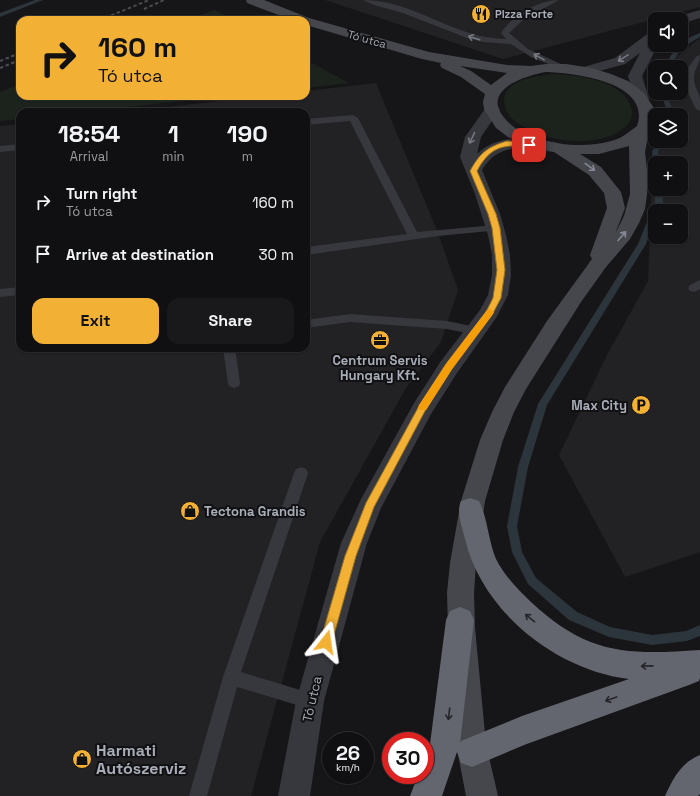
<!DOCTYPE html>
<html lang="en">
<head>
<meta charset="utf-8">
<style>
  :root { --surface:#101012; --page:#19191b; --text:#f1f3f6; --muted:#9c9d9f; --line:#303032; --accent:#f2b134 }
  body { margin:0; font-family:"Space Grotesk",sans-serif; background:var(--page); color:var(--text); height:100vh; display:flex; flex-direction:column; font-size:15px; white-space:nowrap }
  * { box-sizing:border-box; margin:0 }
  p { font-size:13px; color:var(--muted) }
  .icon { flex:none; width:22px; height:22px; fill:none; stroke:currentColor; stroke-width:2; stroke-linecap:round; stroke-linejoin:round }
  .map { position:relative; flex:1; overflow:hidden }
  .panel { position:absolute; left:16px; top:108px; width:294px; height:244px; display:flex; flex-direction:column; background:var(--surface); border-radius:12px; box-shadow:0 1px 3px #0004,0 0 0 1px var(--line) }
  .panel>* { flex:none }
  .top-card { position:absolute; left:16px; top:16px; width:294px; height:84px; border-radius:12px; box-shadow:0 1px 3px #0004,0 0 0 1px var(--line); background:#f2b134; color:#111; overflow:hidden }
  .tools { position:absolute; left:648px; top:12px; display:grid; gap:8px }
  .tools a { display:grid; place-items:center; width:40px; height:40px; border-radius:8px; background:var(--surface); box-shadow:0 1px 3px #0004,0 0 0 1px var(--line); font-size:20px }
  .speed { position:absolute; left:322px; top:732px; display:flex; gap:8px; font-size:20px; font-weight:700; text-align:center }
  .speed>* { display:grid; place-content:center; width:52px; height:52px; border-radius:50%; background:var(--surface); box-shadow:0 1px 3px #0004,0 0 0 1px var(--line); line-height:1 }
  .speed small { font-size:10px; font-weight:400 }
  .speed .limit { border:6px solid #d22; background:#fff; color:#111 }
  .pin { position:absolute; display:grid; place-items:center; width:34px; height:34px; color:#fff; margin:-17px; border-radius:8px; box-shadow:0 2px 6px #0006 }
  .me { position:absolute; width:44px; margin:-22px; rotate:15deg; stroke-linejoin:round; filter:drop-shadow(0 0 3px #0008) }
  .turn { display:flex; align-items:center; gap:14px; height:84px; padding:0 16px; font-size:18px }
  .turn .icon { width:52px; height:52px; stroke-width:2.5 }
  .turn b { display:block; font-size:28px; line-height:34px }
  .eta { display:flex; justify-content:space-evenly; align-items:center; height:68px; text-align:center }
  .eta b { font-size:24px; font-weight:600; line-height:28px }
  .primary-button { display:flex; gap:8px; margin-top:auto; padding:8px 16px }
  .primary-button a { flex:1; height:46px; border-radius:12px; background:var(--accent); color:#111; font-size:16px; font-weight:600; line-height:46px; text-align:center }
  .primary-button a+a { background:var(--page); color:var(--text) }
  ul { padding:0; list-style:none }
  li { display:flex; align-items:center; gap:12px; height:52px; padding:0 16px }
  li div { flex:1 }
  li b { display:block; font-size:15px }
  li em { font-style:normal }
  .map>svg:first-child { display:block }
  .built { fill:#222225; fill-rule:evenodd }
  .green { fill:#1c231d }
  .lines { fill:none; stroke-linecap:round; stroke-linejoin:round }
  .stream { fill:#2c353c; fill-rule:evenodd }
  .service { fill:#37383d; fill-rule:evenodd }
  .minor { fill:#37383d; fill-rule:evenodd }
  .secondary { fill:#45474d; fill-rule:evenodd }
  .motorway { fill:#63666e; fill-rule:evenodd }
  .rail { stroke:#4a4c52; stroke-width:2; stroke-dasharray:3.5 2.5; stroke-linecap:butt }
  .oneway { stroke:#757881 }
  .oneway2 { stroke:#858993 }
  .oneway3 { stroke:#26262a }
  .route { fill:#f2b134; stroke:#9d7322 }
  .slow { fill:#f59e0b }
  .labels { text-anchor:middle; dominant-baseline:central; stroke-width:4; stroke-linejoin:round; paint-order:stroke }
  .far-poi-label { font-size:11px; font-weight:bold; fill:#a8adb8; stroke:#111113; text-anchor:start }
  .far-street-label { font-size:11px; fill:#a8adb8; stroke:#111113 }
  .poi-label { font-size:13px; font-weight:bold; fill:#a8adb8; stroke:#111113 }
  .street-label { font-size:13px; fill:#a8adb8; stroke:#111113 }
  .near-poi-label { font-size:16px; font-weight:bold; fill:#a8adb8; stroke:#111113; text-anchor:start }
</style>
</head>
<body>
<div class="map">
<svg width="700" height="796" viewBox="0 0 700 796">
  <rect width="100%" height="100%" fill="#161618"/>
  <g class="built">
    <path d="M325,0h375v7l-197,52z"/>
    <path d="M700,38v514l-75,25 -66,-122 48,-100 41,-74 5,-131 8,-9h20v-26h-8l-5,-22h13v-26h-8l4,-10zM655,163h26v26h-26zM655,211h26v26h-26z"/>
    <path d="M376,83l62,150 20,57 -17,52 -35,46 -86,154 -69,254h-251v-670l20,-2v224h286v-236h-182l138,-16h44v-5z"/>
  </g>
  <g class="green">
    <path d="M215,10l19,10h-47z"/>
    <path d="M306,60l43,23 -43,5z"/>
    <path d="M555,74c24,1 72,7 77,37 1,6 -2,12 -7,16 -26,23 -79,15 -106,-3 -8,-5 -14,-12 -15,-22 -1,-23 34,-26 51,-28z"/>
    <path d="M20,84v12h210l-150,16h-60v7l-20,2v-29z"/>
  </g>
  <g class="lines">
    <g class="stream">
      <path d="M35,0h8l-43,17v-4z"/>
      <path d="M700,33v4c-14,7 -23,15 -29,30h-6c7,-17 18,-28 35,-34z"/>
      <path d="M661,93h6l7,22h-6z"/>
      <path d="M658,141h6l-6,10 1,12h-4v2l-2,-2 -1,-12z"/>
      <path d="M655,188l7,1 1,13 -3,9h-5v10l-9,23 -99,161 -19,62 -11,59 5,26 14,26 41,34 33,15 42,8 34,-4 14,-6v11l-13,5 -35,4 -43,-8 -40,-17 -41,-36 -16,-32 -5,-26 11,-59 20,-63 100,-160 17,-42z"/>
    </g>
    <g class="service">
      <path d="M363,0c51,0 92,39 143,39l-5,-6c11,-17 37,-33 58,-33l-36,20 -14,13 19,16 44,20 -4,3 -37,-15 -20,-13 -28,-2 -16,-4 -64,-25 -29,-8z"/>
      <path d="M700,55c0,9 -5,13 -6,21 -1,9 4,14 6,22 0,4 0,9 0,13 -6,-2 -6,-7 -9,-12 -6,-14 -9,-25 2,-38 2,-3 3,-5 7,-6z"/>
      <path d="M353,115l5,3 59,114 79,-7 4,1 1,2 -1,2 -62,6 -132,19v-8l101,-13 -57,-113 -44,4v-6z"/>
      <path d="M20,144v6l-20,2v-6z"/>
      <path d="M700,280v9l-6,3 -4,-1 -2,-3 2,-3z"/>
      <path d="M20,287v8l-20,2v-8z"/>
      <path d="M350,314l97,7 29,6 4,1 2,3 -2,3 -4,1 -29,-6 -97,-7 -44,6v-8z"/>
      <path d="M223,348h12l5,35 -1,3 -5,2 -5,-2 -1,-3z"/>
      <path d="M301,467l5,2 2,4 -67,199 69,21 6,2 3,6 -3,6 -6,2 -73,-22 -30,109h-18l34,-119 71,-204 2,-4z"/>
    </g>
    <g class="minor">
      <path d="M700,10v8l-19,6v-5h-6l1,-2z"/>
      <path d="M655,31v14h3l-16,31 7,23 -3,3 -5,2 -5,-2 -8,-26 12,-23 -15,11 -40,11 -5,-1 -2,-3 2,-3 35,-10 35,-26z"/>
      <path d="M492,104l5,2 3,3 -19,28 -4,17c21,-21 50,-15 77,-12l6,2 2,3 -2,3 -6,2c-29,-3 -54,-12 -72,18l18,44 6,21 4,20 1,20 -3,20 -12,23 -39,55 -26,41 -50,94 -14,35 -43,158 -14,95h-32l18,-95 45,-158 20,-44 53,-96 27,-42 39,-51 8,-15 4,-20v-20l-4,-20 -13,-41 -15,-37 5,-20 22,-31z"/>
    </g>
    <path class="secondary" d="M246,0h18l45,18 120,34 78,13 24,1 15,-2h20l26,4 19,6 17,7 16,12 10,15v14l-7,19 -2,11 3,27 -1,15 -2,15 -6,14 -9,16 -24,28 -25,35 -55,87 -12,23 -11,28 -18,61 -9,62 -2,30 1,35 11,116 12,52h-32l-10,-52 -8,-116 -1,-35 3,-30 11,-62 19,-61 12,-28 13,-25 42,-66 45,-62 -2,-4 17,-47 -3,-15 -15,-18 -35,-23 -30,-8 -16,-7 -12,-9 -12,-19 -1,-7 2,-8 -24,-17 -19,-9 -2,-3 1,-2 -19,-4 -116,-34v-5h-14l-45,-17zM460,66l47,7 -16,12 -20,-14zM546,72c29,1 106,10 91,54 -8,6 -16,13 -26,15 -30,9 -82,3 -104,-20 -29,-30 16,-45 39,-49zM629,146l1,48 -6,22 -9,18 10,-26 -4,-16 -20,-25 -21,-13h19z"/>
    <g class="motorway">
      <path d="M470,498l9,3c9,18 9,39 17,58 8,16 22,31 35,43 57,53 96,53 169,48v28l-1,3 -10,4 -165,60 -52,22 -11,-4 -4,-11 -15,44h-32l8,-21h7v-18l5,-13 16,-124 4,-9 10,-4 10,4 4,9 -14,124 -2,6 3,-9 61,-25 107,-37c-74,-9 -147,-68 -164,-140 -3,-13 -9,-27 -4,-38z"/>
      <path d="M700,755v39l-2,2h-33c8,-18 17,-34 35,-41z"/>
    </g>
    <g class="rail">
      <path d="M144,9l20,-9"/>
      <path d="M100,20l49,-20"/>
      <path d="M0,61l20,-8"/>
      <path d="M0,68l20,-8"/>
    </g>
  </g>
  <defs><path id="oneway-shaft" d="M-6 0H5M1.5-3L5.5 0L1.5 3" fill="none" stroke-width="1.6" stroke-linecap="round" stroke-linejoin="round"/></defs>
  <g class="oneway">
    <use href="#oneway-shaft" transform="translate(474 38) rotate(-162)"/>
    <use href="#oneway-shaft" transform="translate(539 57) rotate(-151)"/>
    <use href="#oneway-shaft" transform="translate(623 58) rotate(148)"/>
    <use href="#oneway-shaft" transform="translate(472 138) rotate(115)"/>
  </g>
  <g class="oneway2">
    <use href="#oneway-shaft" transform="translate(590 167) rotate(36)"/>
    <use href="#oneway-shaft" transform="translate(622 236) rotate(-49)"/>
  </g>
  <g class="oneway3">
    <use href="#oneway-shaft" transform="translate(530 618) rotate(-141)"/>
    <use href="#oneway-shaft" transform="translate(647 666) rotate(179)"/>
    <use href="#oneway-shaft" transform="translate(611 699) rotate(160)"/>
    <use href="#oneway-shaft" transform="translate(449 714) rotate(97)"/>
  </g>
  <path class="route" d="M507,141l22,2 3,2c-4,2 -7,1 -12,1 -22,-1 -32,5 -43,25l19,43 4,14 5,42 -4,28 -9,17 -40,54 -27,42 -51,96 -18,49 -24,86 -2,3 -4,2 -4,-2 -2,-3 25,-86 21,-53 53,-97 27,-42 40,-52 7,-14 4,-28 -5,-42 -4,-14 -18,-43c10,-18 17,-24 37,-30z"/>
  <path class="slow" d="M490,309l4,3 -1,2 -41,55 -26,41h-7l-1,-2 1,-3 27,-41 41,-54z"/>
  <defs>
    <g id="restaurant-disc" transform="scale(1)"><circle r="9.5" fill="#f2b134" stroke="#111113"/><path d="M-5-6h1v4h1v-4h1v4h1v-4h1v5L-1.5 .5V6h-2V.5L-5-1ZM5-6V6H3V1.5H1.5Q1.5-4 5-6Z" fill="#111"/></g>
    <g id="office-disc" transform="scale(1)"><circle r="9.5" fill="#f2b134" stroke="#111113"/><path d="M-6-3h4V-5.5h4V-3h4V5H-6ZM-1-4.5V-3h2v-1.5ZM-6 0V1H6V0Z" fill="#111"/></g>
    <g id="parking-disc" transform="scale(1)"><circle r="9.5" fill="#f2b134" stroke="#111113"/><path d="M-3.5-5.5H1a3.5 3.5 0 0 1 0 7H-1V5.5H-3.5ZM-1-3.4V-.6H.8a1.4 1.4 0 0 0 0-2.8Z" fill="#111"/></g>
    <g id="shop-disc" transform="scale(1)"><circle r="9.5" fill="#f2b134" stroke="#111113"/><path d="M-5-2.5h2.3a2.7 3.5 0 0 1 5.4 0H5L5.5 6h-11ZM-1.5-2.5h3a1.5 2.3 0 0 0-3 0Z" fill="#111"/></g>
  </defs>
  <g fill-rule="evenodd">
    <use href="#restaurant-disc" x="481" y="14"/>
    <use href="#office-disc" x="380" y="340"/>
    <use href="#parking-disc" x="641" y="405"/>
    <use href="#shop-disc" x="190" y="511"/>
    <use href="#shop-disc" x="82" y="759"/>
  </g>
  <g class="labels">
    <g class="far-poi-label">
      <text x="495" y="14">Pizza Forte</text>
    </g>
    <g class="far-street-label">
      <text transform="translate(367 39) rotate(16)">Tó utca</text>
    </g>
    <g class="poi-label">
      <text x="380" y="360">Centrum Servis<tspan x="380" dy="15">Hungary Kft.</tspan></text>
      <text x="627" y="405" text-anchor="end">Max City</text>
      <text x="204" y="511" text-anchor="start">Tectona Grandis</text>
    </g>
    <g class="street-label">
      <text transform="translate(312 699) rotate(-77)">Tó utca</text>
    </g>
    <g class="near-poi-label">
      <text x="96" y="750">Harmati<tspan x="96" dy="18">Autószerviz</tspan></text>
    </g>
  </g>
</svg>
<div class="tools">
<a><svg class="icon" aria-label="sound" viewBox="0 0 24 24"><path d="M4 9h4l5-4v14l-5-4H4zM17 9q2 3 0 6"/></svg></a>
<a><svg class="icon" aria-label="search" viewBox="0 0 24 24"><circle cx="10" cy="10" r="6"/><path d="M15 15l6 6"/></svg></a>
<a><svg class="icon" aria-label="layers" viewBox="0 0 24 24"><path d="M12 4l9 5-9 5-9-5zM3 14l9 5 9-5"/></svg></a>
<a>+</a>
<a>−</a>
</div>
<div class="speed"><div>26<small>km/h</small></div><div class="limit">30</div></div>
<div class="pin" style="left:529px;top:145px;background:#d93025"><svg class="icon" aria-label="arrive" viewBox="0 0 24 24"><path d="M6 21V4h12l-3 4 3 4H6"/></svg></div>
<svg class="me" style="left:326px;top:642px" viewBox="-20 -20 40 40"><path d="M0-17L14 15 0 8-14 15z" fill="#f2b134" stroke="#fff" stroke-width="4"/></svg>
<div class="top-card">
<div class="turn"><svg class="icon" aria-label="right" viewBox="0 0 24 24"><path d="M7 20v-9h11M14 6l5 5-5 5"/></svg><div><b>160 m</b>Tó utca</div></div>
</div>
<section class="panel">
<div class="eta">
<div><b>18:54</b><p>Arrival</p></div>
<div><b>1</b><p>min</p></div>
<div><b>190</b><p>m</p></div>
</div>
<ul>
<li><svg class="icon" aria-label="right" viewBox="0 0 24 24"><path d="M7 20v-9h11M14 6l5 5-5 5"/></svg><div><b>Turn right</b><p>Tó utca</p></div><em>160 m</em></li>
<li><svg class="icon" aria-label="arrive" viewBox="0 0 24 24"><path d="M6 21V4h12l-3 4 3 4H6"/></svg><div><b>Arrive at destination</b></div><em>30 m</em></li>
</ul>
<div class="primary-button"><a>Exit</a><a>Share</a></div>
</section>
</div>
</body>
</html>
